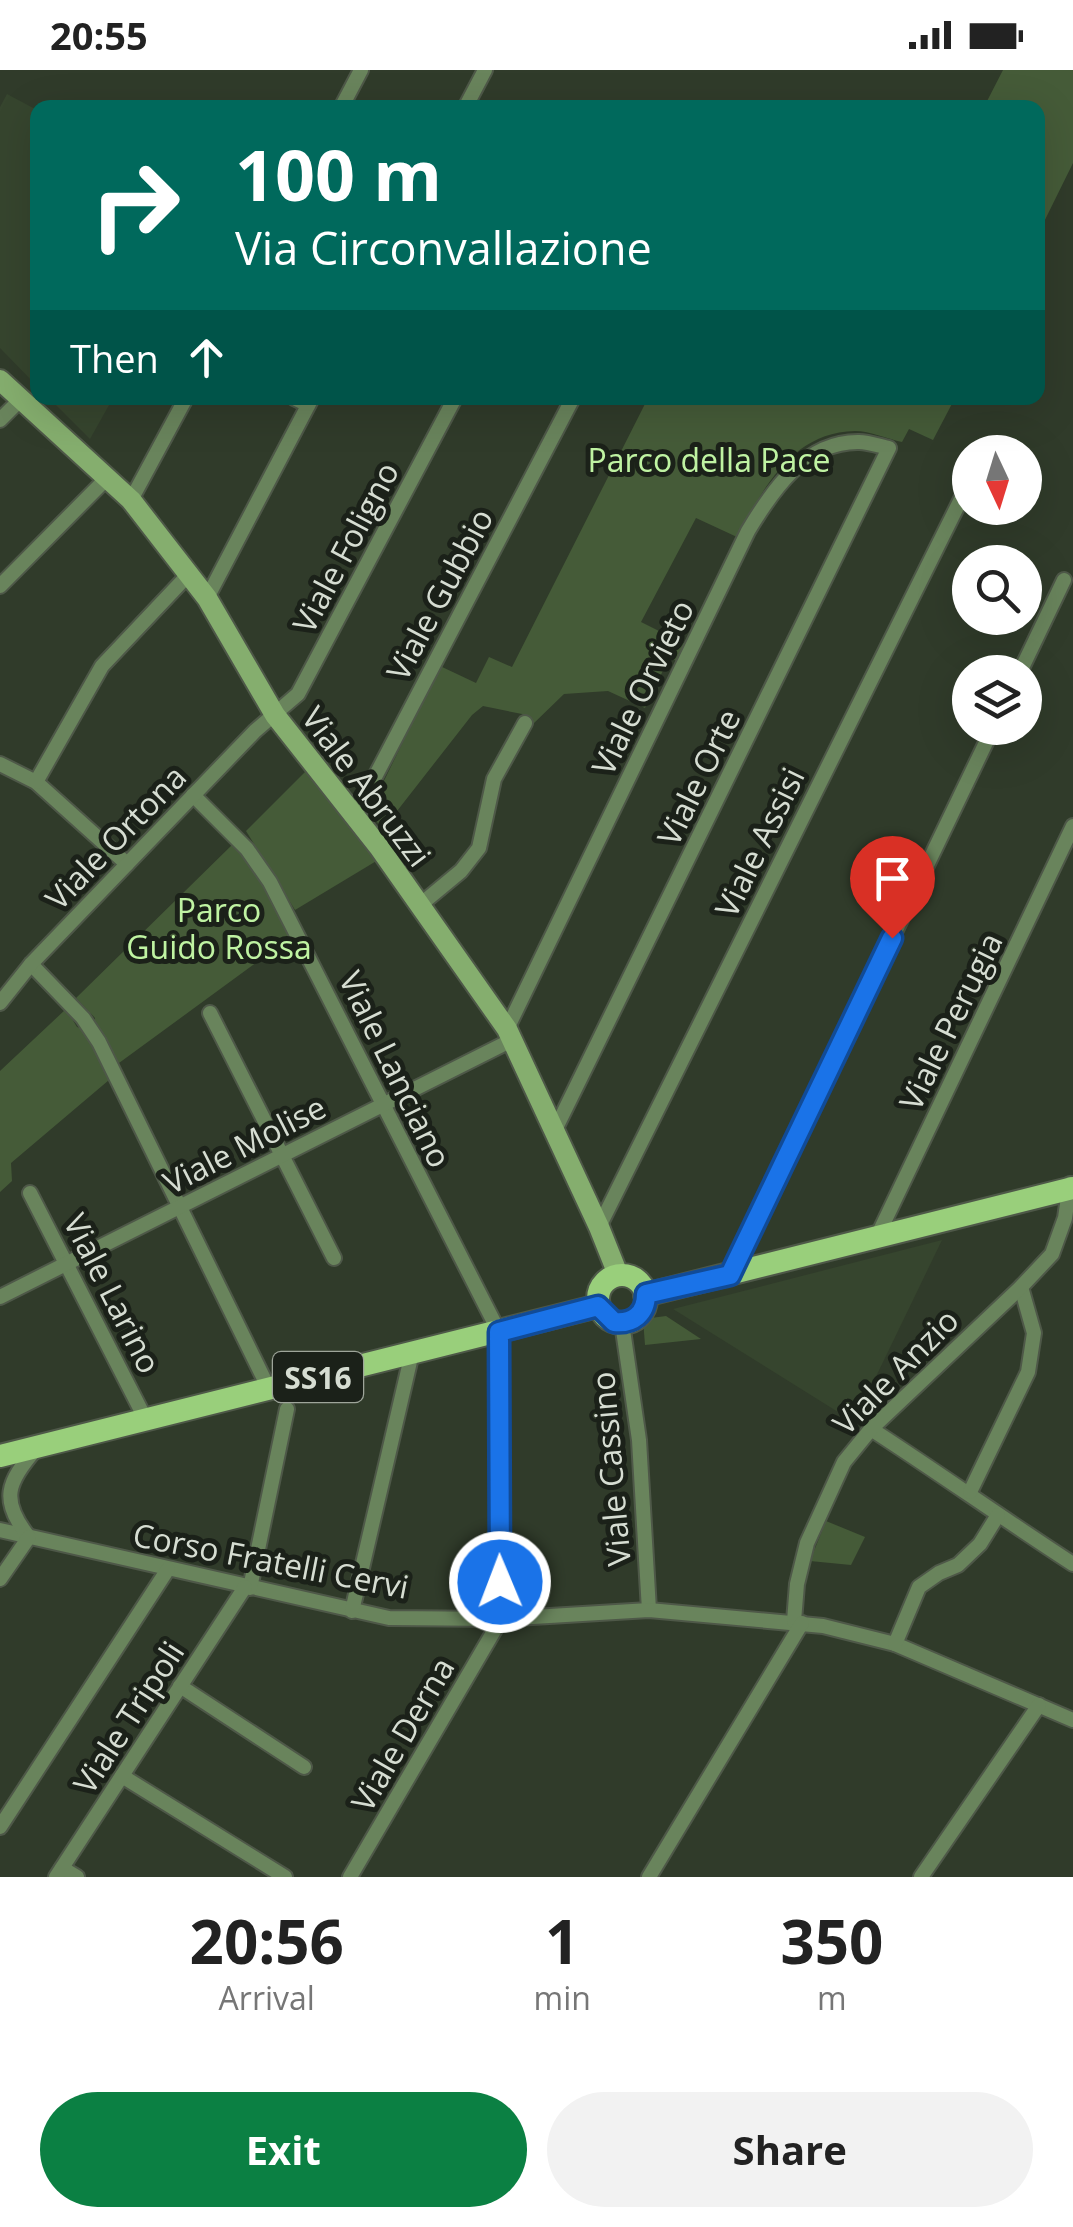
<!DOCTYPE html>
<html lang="en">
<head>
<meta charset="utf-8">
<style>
  :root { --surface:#fff; --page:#f2f2f2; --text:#222; --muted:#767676; --accent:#0b8043 }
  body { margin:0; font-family:"Open Sans",sans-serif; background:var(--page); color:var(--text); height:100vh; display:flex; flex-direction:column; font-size:38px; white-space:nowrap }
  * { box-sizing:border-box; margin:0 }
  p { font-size:32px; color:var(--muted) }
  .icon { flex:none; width:55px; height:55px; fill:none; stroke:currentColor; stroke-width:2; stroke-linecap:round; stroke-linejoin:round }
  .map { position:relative; height:1807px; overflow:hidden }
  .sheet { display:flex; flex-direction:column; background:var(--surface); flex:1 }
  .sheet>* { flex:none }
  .hud { position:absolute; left:30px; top:30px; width:1015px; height:305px; border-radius:20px; box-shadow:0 10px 40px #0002; background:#00695c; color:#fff; overflow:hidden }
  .needle { width:65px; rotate:176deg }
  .buttons { position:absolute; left:952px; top:365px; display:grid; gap:20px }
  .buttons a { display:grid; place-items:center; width:90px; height:90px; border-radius:50%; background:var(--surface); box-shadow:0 10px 40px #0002; font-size:50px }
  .pin { position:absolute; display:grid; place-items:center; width:85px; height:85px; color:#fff; margin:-102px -42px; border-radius:50% 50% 50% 0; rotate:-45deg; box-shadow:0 0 10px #0007 }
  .pin .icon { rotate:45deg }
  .me { position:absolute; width:110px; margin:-55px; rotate:359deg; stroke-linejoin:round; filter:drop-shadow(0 0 8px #0008) }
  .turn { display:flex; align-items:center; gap:35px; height:210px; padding:0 40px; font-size:45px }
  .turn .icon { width:130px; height:130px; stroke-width:2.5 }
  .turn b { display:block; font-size:70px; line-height:85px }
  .then { display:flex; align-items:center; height:95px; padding:0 40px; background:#0003; gap:20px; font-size:38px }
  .eta { display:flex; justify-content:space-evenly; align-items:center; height:170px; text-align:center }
  .eta b { font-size:60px; font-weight:700; line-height:70px }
  .action { display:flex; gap:20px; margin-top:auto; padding:20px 40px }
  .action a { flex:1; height:115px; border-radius:60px; background:var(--accent); color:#fff; font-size:40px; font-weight:700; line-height:115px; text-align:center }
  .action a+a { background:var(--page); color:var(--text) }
  .status { display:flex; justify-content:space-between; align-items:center; height:70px; padding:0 50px; background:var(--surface); direction:ltr }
  .status svg { height:28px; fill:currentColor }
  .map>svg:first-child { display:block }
  .built { fill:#36452e }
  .green { fill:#455b38 }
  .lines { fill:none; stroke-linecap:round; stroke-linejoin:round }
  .street-casing { stroke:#4e5848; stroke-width:18 }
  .secondary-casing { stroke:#4e5848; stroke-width:24 }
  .primary-casing { stroke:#4e5848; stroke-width:26 }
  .street { stroke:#69845c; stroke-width:14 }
  .secondary { stroke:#85ae6e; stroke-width:20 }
  .primary { stroke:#99cf7b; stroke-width:22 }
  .route-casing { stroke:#114b97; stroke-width:25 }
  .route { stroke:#1a73e8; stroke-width:18 }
  .labels { text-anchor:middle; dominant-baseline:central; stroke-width:10; stroke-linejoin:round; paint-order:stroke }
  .shield { fill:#1b2119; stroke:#9ea59a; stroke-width:2.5 }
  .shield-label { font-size:30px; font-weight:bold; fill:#d6ddd2 }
  .park-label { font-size:32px; fill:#bff3a2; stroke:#1b2119 }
  .street-label { font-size:32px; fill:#d6ddd2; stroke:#1b2119 }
</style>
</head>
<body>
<div class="status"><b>20:55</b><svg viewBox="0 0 49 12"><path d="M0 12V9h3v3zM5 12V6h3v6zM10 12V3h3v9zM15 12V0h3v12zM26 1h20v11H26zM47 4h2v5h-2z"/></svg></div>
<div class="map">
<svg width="1073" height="1807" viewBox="0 0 1073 1807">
  <rect width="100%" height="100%" fill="#303b2a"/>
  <g class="built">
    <path d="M7,24l30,16v276l-37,-38v-241z"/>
    <path d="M49,328h64l-23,41z"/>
    <path d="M942,1170l-88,182 -181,-113z"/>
  </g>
  <g class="green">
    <path d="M1003,0h70v93l-35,71v-126l-54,-1z"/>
    <path d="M648,328h307l-22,42 -24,-11 -7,13c-14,-3 -32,-11 -47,-11 -63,1 -92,58 -118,106l-41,-19 -55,104 44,22 -8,17 -8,-3 -24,50 -37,-17 -44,3 -31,30 -11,-10 -39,-8 -11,9 -89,114 -11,-13 12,-18 -6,-5 62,-127 36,17 13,-26 23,10z"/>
    <path d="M307,700l71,90 -83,50 -49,-79z"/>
    <path d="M233,774l15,15 30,47v8l12,24 -171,125 -25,-37 1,-8 -19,-20z"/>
    <path d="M66,939l11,18 9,3 23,50 -98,83 1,18 -12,11v-121z"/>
    <path d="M666,1246l35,23 -56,6 -2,-26z"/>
    <path d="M826,1451l39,16 -14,28 -41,-4z"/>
  </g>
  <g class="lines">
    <g class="street-casing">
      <g id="street">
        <path d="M341,38l20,-38"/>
        <path d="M465,38l20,-38"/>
        <path d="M294,328l14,7"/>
        <path d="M0,350l20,-20"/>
        <path d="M131,430l55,-102"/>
        <path d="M0,516l106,-107"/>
        <path d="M207,528l105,-200"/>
        <path d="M1020,602l44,-92"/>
        <path d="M0,694l36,18 91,82"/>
        <path d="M36,712l66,-116 86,-91"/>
        <path d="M193,725l54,54 23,33 229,450 2,287 -151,258"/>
        <path d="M354,747l219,-419"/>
        <path d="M420,835l41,-34 18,-23 15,-69 31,-56"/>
        <path d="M31,894l52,54 16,24 170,347"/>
        <path d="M0,933l31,-39 224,-233 43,-37 157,-296"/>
        <path d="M210,943l124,245"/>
        <path d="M507,959l241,-498c24,-40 57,-90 111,-89 9,0 21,4 30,6l-334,682"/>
        <path d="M30,1123l116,227"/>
        <path d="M599,1157l370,-744"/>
        <path d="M876,1169l197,-413"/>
        <path d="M730,1205l263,-547"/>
        <path d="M0,1227l512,-257"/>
        <path d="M622,1253l17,117 10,170"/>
        <path d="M871,1359c68,44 134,91 202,135"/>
        <path d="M970,1422l58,-120 6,-39 -13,-46"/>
        <path d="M0,1460l389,88 112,1 148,-9 174,16 72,18 178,76"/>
        <path d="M28,1466c-28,-36 -21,-54 8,-87"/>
        <path d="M0,1509l29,-42"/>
        <path d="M250,1518l37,-179"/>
        <path d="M352,1541l60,-258"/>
        <path d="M794,1551l3,-37 10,-41 37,-81 27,-33 150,-142 31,-33 13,-36 5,-34"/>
        <path d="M895,1574l24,-57 20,-14 19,-8 22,-21 18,-29"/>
        <path d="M180,1616l124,81"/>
        <path d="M122,1706l163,101"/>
        <path d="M0,1757l168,-258"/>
        <path d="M62,1798l15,9"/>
        <path d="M56,1807l189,-290"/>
        <path d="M649,1807l153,-254"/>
        <path d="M921,1807l118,-172"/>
      </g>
    </g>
    <g class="secondary-casing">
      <path id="secondary" d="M0,310l131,120 76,98 68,117 104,132 128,182 92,198 16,40 -1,9"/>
    </g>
    <g class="primary-casing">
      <g id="primary">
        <circle cx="622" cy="1229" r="24"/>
        <path d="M645,1225l428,-107"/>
        <path d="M0,1386l598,-150"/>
      </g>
    </g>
    <use href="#street" class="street"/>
    <use href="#secondary" class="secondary"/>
    <use href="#primary" class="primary"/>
  </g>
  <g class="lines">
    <g class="route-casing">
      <path id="route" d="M500,1512l-1,-250 99,-26 16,16c19,2 32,-8 32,-28l84,-19 162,-337"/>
    </g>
    <use href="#route" class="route"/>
  </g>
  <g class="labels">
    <rect class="shield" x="273" y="1282" width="90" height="50" rx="8"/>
    <g class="shield-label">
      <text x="318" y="1307">SS16</text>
    </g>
    <g class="park-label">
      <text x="709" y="389">Parco della Pace</text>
      <text x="219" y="839">Parco<tspan x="219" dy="37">Guido Rossa</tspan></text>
    </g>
    <g class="street-label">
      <text transform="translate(345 477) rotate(-62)">Viale Foligno</text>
      <text transform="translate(439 524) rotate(-62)">Viale Gubbio</text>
      <text transform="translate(642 617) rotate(-64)">Viale Orvieto</text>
      <text transform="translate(698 707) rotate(-64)">Viale Orte</text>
      <text transform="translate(367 716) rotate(53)">Viale Abruzzi</text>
      <text transform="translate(115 767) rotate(-46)">Viale Ortona</text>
      <text transform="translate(759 772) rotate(-64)">Viale Assisi</text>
      <text transform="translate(950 951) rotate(-64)">Viale Perugia</text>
      <text transform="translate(396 999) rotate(64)">Viale Lanciano</text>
      <text transform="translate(244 1074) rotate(-27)">Viale Molise</text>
      <text transform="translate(113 1223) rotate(63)">Viale Larino</text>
      <text transform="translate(895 1301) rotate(-45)">Viale Anzio</text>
      <text transform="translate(610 1399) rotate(-95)">Viale Cassino</text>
      <text transform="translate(271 1490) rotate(11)">Corso Fratelli Cervi</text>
      <text transform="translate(128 1647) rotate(-57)">Viale Tripoli</text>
      <text transform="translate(402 1664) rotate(-60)">Viale Derna</text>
    </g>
  </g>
</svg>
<div class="buttons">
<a><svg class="needle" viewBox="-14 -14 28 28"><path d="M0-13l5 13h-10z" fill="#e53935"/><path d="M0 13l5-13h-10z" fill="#767676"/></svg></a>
<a><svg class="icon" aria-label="search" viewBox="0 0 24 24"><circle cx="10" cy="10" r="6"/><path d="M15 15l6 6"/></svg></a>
<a><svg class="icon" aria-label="layers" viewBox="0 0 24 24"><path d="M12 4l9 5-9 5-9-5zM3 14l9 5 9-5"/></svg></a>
</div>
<div class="pin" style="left:892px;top:868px;background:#d93025"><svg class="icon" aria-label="arrive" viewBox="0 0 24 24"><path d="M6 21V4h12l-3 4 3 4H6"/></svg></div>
<svg class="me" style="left:500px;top:1512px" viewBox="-20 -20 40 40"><circle r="17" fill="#1a73e8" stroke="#fff" stroke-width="3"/><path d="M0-11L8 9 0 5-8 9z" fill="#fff"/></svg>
<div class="hud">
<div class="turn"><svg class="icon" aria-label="right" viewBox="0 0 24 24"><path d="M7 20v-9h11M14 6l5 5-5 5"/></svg><div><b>100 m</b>Via Circonvallazione</div></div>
<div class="then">Then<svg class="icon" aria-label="ahead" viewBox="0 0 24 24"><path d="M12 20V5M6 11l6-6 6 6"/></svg></div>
</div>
</div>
<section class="sheet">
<div class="eta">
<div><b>20:56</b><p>Arrival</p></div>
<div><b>1</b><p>min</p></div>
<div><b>350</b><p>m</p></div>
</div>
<div class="action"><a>Exit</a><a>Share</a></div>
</section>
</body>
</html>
